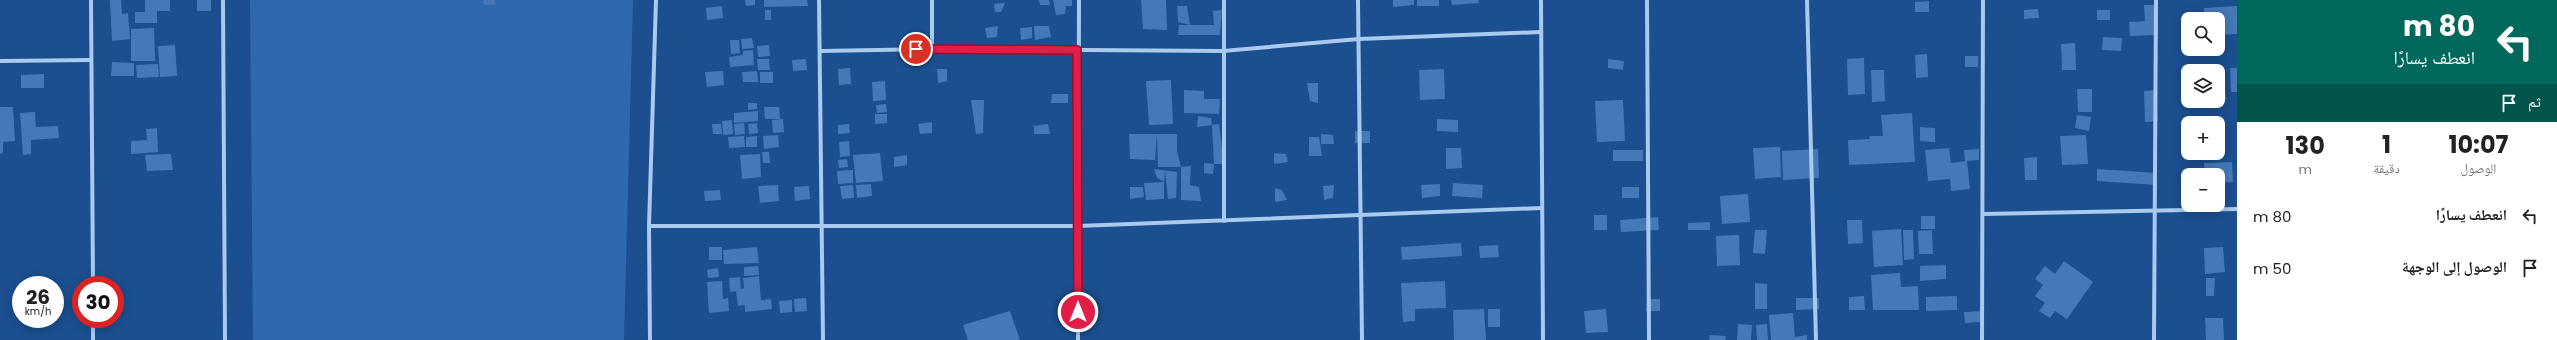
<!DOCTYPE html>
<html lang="ar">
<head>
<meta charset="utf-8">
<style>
  :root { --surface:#fff; --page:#f2f2f2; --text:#222; --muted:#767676 }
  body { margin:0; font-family:Poppins,"Noto Naskh Arabic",sans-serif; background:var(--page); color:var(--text); direction:rtl; height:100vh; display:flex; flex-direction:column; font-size:15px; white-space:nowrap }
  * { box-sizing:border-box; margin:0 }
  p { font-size:13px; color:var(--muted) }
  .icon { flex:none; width:22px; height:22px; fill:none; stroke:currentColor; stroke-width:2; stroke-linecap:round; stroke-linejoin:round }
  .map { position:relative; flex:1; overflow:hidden; direction:ltr }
  .panel { display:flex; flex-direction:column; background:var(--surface); width:320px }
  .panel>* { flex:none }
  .hud { background:#00695c; color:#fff; overflow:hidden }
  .tools { position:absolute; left:2181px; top:12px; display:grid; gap:8px }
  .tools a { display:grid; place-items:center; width:44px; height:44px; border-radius:8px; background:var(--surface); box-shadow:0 2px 10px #0003; font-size:20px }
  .speed { position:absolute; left:12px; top:276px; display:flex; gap:8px; font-size:20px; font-weight:700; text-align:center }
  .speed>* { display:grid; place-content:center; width:52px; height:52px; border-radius:50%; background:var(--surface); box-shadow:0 2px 10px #0003; line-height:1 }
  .speed small { font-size:10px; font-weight:400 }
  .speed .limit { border:6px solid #d22; background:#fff; color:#111 }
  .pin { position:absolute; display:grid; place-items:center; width:34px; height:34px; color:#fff; margin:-17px; border:2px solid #fff; border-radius:50%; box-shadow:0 1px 4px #0007 }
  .me { position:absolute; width:44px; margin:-22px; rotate:0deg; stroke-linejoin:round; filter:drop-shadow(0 0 3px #0008) }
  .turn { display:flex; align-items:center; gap:14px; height:84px; padding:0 16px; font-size:18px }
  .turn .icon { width:52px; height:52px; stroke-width:2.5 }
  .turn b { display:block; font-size:28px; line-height:34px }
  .then { display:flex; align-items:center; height:38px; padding:0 16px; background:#0003; gap:8px; font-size:15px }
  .eta { display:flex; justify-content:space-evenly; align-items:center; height:68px; text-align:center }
  .eta b { font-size:24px; font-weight:700; line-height:28px }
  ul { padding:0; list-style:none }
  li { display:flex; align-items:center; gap:12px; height:52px; padding:0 16px }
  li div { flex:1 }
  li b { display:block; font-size:15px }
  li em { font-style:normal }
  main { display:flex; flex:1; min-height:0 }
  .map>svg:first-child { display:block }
  .green { fill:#2e69ad }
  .building { fill:#4478b7 }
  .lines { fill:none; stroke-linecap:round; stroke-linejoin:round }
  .minor { stroke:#a9c9ee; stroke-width:4 }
  .route-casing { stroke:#92132f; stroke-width:10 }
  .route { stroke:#e11d48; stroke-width:7 }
</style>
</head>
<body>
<main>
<section class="panel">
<div class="hud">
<div class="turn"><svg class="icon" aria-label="left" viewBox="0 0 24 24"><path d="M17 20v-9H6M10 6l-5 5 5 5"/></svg><div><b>80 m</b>انعطف يسارًا</div></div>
<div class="then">ثم<svg class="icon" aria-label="arrive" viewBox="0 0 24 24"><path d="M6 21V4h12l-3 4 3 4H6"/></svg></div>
</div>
<div class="eta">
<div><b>10:07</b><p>الوصول</p></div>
<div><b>1</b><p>دقيقة</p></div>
<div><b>130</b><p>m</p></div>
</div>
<ul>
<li><svg class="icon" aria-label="left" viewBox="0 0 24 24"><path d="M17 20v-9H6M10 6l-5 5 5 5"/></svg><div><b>انعطف يسارًا</b></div><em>80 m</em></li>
<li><svg class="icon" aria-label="arrive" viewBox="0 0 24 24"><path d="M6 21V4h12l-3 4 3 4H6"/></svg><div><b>الوصول إلى الوجهة</b></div><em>50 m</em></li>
</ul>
</section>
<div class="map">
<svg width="2237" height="340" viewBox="0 0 2237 340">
  <rect width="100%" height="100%" fill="#1b4f8f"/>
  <path class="green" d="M250,0h383l-9,340h-371z"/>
  <g class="building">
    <path d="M110,0h11l1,14 6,-1 2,26 -18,2z"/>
    <path d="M145,0h25v11h-13v12h-22v-11h10z"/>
    <rect x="197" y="0" width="14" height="11"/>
    <path d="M483,0h12l1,5h-12z"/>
    <path d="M745,0h10v5l-9,1z"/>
    <path d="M764,0h43l1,6 -44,1z"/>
    <path d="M1039,0h10l1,5h-10z"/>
    <path d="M1053,0h19v6h-6l-1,8 -9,1z"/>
    <path d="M1141,0h25l1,30 -24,-1z"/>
    <path d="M1393,0h21v5l-21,2z"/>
    <rect x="1417" y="0" width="22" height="6"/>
    <path d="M1451,0h27l1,3 -27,2z"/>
    <path d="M1929,1v11h-14v-10z"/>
    <path d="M1005,3l-4,9h-6l-1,-8z"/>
    <path d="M2144,5h13l1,30 -28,1 -1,-14 16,-1z"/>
    <path d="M722,6l1,12 -16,2 -1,-12z"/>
    <path d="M1177,6h10l3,19h24l-1,-14 9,-1 -2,25h-42l1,-10h11l-12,-3z"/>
    <path d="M2237,6v28l-19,1v-16h-14v-11z"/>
    <path d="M2038,9l1,9 -15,1v-9z"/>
    <rect x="765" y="10" width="6" height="10"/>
    <rect x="2097" y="10" width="13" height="10"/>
    <path d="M998,26l-1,11 -10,1 -2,-10z"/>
    <path d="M1034,26h15l2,11 -16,3z"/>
    <path d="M1032,27v11l-11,2 -1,-12z"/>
    <path d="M154,28l1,33h-24v-32z"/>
    <path d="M2103,37l19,1 -1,13 -19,-1z"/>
    <path d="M752,38l2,10 -12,1 -1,-10z"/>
    <path d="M730,40h9l1,13 -9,1z"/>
    <path d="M2075,43l1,27h-14l-1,-26z"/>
    <path d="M175,45l2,31 -17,1 -2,-31z"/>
    <path d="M769,45l1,11 -12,1 -1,-11z"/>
    <path d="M753,50l1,15 -24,2 -1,-10 14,-2v-4z"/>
    <path d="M1927,54l1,23 -12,1 -1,-23z"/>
    <rect x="1965" y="56" width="13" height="11"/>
    <path d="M1864,58l1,36 -17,1 -1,-36z"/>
    <path d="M757,59h12l1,11h-12z"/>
    <path d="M806,59l1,11 -14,1 -1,-11z"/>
    <path d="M1608,59l16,2 -1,9 -15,-2z"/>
    <path d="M112,62l22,1v13h-23z"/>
    <path d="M158,64l1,13 -22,1 -1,-13z"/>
    <path d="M850,68l1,16 -12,1 -1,-16z"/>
    <path d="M2230,68h7v24h-6z"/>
    <path d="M937,69h10v12l-9,2z"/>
    <path d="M1444,69l1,30 -25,1 -1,-30z"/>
    <path d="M1871,70h13l1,31 -13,1z"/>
    <path d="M723,71l1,14 -17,2 -2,-15z"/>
    <path d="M757,71l1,11h-15l-1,-10z"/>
    <rect x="760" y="72" width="13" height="11"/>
    <path d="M44,74v14h-23v-13z"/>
    <path d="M1171,80l2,44 -24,1 -3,-44z"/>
    <path d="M885,81l1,19 -13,1 -1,-19z"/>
    <path d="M1307,83h11v20l-8,-2z"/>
    <path d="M2218,83h7l1,17h-8z"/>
    <path d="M2077,89h15v23h-14z"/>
    <path d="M1184,90l20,1v8h16l-1,15 -35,-1z"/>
    <path d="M2156,90l2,31 -13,1 -1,-31z"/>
    <path d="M1052,94h16v9h-17z"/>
    <path d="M971,100h13l-1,33 -7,1z"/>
    <path d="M1623,100l2,41 -28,1 -2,-41z"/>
    <path d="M748,103h9v6l-9,1z"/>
    <path d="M886,104l1,8 -10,1 -1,-8z"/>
    <path d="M0,107h13l2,34 -12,1v11l-3,1z"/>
    <path d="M764,107h15l1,12h-15z"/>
    <path d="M758,111v10l-24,2v-10z"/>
    <path d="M35,112l1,15 22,-1 1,12 -28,2v14l-8,1 -3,-42z"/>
    <path d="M1912,113l3,49 -66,3 -1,-25 22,-1 -1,-3h14l-2,-21z"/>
    <path d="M875,114h12v9l-12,1z"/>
    <path d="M2077,115l14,2 -2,14 -14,-3z"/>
    <path d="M1198,116l13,2 1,7 -15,2z"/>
    <path d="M783,119l1,13 -11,1 -1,-13z"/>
    <path d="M1437,119l21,1v12l-21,-1z"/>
    <path d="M732,120l1,14 -10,1 -1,-14z"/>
    <path d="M932,122v11l-12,1 -2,-10z"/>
    <path d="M744,123l1,11 -10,1 -1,-11z"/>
    <path d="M757,123l1,10 -9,1 -1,-10z"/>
    <path d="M712,124h9l1,10h-9z"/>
    <path d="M849,124l1,9 -12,1v-9z"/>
    <path d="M1048,124l2,10h-16v-8z"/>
    <path d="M1219,124l5,40h-10l-2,-39z"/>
    <path d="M1920,127l15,1v14l-15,-1z"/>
    <path d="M157,128l1,24 -27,2v-13l16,-1 -1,-11z"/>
    <rect x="1355" y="131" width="15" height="12"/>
    <path d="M1129,134h48v17l4,16h-23l-1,-33 -2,26 -25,-1z"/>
    <path d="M1321,134l12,1 1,9h-13z"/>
    <path d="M778,135l1,12 -15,2 -1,-13z"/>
    <path d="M2086,135l2,29 -26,1 -2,-29z"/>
    <path d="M744,136l1,11 -16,1 -1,-11z"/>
    <path d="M757,136v11h-11v-10z"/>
    <path d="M1309,137h10l3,19h-13z"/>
    <path d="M849,141l1,15 -10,1 -1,-15z"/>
    <path d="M1780,147l1,30 -26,2 -2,-31z"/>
    <path d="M1446,148h15l1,20 -16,1z"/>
    <path d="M1949,148l2,15 16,-2 3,28 -19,2 -1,-12 -22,2 -3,-31z"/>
    <path d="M1818,149l1,29 -36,2 -1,-29z"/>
    <path d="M1979,149v11l-14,1 -1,-11z"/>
    <rect x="1613" y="150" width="30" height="11"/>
    <path d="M762,152h7l1,11h-7z"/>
    <path d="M880,153l3,28 -27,2 -3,-28z"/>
    <path d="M1274,153l12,1 2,8 -14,2z"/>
    <path d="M171,154l2,16 -26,1 -2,-16z"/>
    <path d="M760,154l1,23 -19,2 -2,-24z"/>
    <path d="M907,155v10l-13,2v-10z"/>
    <path d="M2037,157v23h-12l-1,-22z"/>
    <path d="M847,159l1,8 -9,1 -1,-8z"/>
    <path d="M2232,162l1,20 -15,1v-8h-13l-1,-12z"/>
    <path d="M1204,163l10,1 -1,10 -9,-1z"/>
    <path d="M1191,166l-1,19 9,2 2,14 -20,-1v-33z"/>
    <path d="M1154,169l23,3 -1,26 -8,1 -3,-28 -1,11 -7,-4z"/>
    <path d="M2097,169l60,4 -1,12 -59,-4z"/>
    <path d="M853,170v13l-15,1 -1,-13z"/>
    <path d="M1164,182v17l-18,1 -2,-17z"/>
    <path d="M1453,183l30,2 -1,13 -30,-2z"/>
    <path d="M871,184l1,12 -15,2 -1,-13z"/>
    <path d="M1440,184v12l-18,2 -1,-13z"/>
    <path d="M778,185l1,16 -19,2 -2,-17z"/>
    <path d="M853,185l1,13 -12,1 -2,-13z"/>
    <path d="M1334,185l-1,13 -9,2 -1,-14z"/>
    <path d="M809,186l1,13 -15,2 -1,-14z"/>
    <path d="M1130,187h13l1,10 -14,2z"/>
    <rect x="1622" y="187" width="17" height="11"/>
    <path d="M1275,188l7,2 5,10 -12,2z"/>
    <path d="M720,190l1,10 -16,1 -1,-10z"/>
    <path d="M1748,194l2,28 -28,2 -2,-28z"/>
    <rect x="1594" y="215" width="13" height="15"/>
    <rect x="1921" y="216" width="14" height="13"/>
    <path d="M1658,217l1,13 -38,2 -1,-12z"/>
    <path d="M1847,220h15l1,23 -15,1z"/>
    <path d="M1710,222v8h-22v-7z"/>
    <path d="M1901,229l2,36 -29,2 -2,-36z"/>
    <path d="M1755,230h12l-2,24 -12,-1z"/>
    <path d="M1903,230h10l1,29 -10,1z"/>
    <path d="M1932,230l1,24h-14l-1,-23z"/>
    <path d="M1739,235l1,30 -23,1 -1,-30z"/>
    <path d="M1461,243l1,13 -60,4 -1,-13z"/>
    <path d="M1498,245l1,12 -19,1 -1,-12z"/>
    <rect x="709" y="247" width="13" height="13"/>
    <path d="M757,247l2,16 -35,1 -1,-14z"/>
    <path d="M2223,247l2,25 -20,2 -1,-26z"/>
    <path d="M2064,261l29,21 -26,37 -12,-8 -5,7 -11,-7 6,-8 -10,-7 8,-11 -8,-6 10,-13 10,8z"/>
    <path d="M1946,265v14l-26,2v-15z"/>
    <path d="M758,266l1,9 -15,1v-9z"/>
    <path d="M718,268l1,9 -11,1 -1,-8z"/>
    <path d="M1900,273l1,14 17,-1 1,24h-46l-2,-35z"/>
    <path d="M759,276l2,24 10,-1 1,10 -27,3v-7l-7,1 -2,-15 -6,1 -1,-14 11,-1 1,12 3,-1 -1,-10z"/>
    <path d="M2206,278h9l-1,18h-8z"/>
    <path d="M722,281l1,18 5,-1 1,13 -20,2 -2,-31z"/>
    <path d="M1445,281l1,27 -31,1v12l-12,1 -2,-39z"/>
    <path d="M1755,283l12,1v25h-12z"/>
    <path d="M1864,296l1,14h-16v-13z"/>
    <path d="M1957,296v14l-31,1v-14z"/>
    <path d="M806,298l1,13 -12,1 -1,-13z"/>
    <path d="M1796,298h23v11l-23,1z"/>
    <path d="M1647,299h13v12h-14z"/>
    <path d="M792,300v12l-12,1 -1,-12z"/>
    <path d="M1484,309l2,31h-32l-1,-30z"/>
    <rect x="1488" y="309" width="12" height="18"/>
    <path d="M1606,309l2,23 -22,1 -2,-22z"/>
    <path d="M1010,311l10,29h-52l-5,-15z"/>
    <path d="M1981,311l1,11 -17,1 -1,-11z"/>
    <path d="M1793,313l2,24 12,-2v5h-36l-2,-25z"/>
    <path d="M2205,318h18l1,22h-18z"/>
    <path d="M1738,324l14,1 -1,15h-14z"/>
    <path d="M1767,324l1,16h-11l-1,-15z"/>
    <path d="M1710,335l16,1 -1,4h-16z"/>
  </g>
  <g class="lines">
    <g class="minor">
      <path d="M91,0l2,285"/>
      <path d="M223,0l2,340"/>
      <path d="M819,0l4,340"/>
      <path d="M1358,0l4,340"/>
      <path d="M1541,0l2,340"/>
      <path d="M1647,0l2,340"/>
      <path d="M1807,0l9,340"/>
      <path d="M932,49v-49"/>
      <path d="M821,51l111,-2 291,2 136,-12 182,-7"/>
      <path d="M0,61l91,-1"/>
      <path d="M1984,214l253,-5"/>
      <path d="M1224,221v-221"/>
      <path d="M649,226h429l464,-18"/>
      <path d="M93,319v21"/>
      <path d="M650,340l-1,-114 7,-226"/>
      <path d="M1078,340l1,-340"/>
      <path d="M1982,340l1,-340"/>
      <path d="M2154,340l2,-340"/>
    </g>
  </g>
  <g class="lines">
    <g class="route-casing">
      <path id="route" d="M916,49l161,1 1,262"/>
    </g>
    <use href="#route" class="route"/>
  </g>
</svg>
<div class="tools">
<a><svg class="icon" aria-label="search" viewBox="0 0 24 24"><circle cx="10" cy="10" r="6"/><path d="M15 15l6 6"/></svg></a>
<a><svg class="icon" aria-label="layers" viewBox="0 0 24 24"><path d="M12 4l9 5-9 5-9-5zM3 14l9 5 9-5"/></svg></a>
<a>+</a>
<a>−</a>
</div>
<div class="speed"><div>26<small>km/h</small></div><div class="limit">30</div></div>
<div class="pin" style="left:916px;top:49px;background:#d93025"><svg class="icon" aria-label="arrive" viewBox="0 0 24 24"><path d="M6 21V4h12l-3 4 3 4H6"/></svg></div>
<svg class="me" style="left:1078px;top:312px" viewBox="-20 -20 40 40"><circle r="17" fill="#e11d48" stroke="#fff" stroke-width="3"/><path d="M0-11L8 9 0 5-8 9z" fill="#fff"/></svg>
</div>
</main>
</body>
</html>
